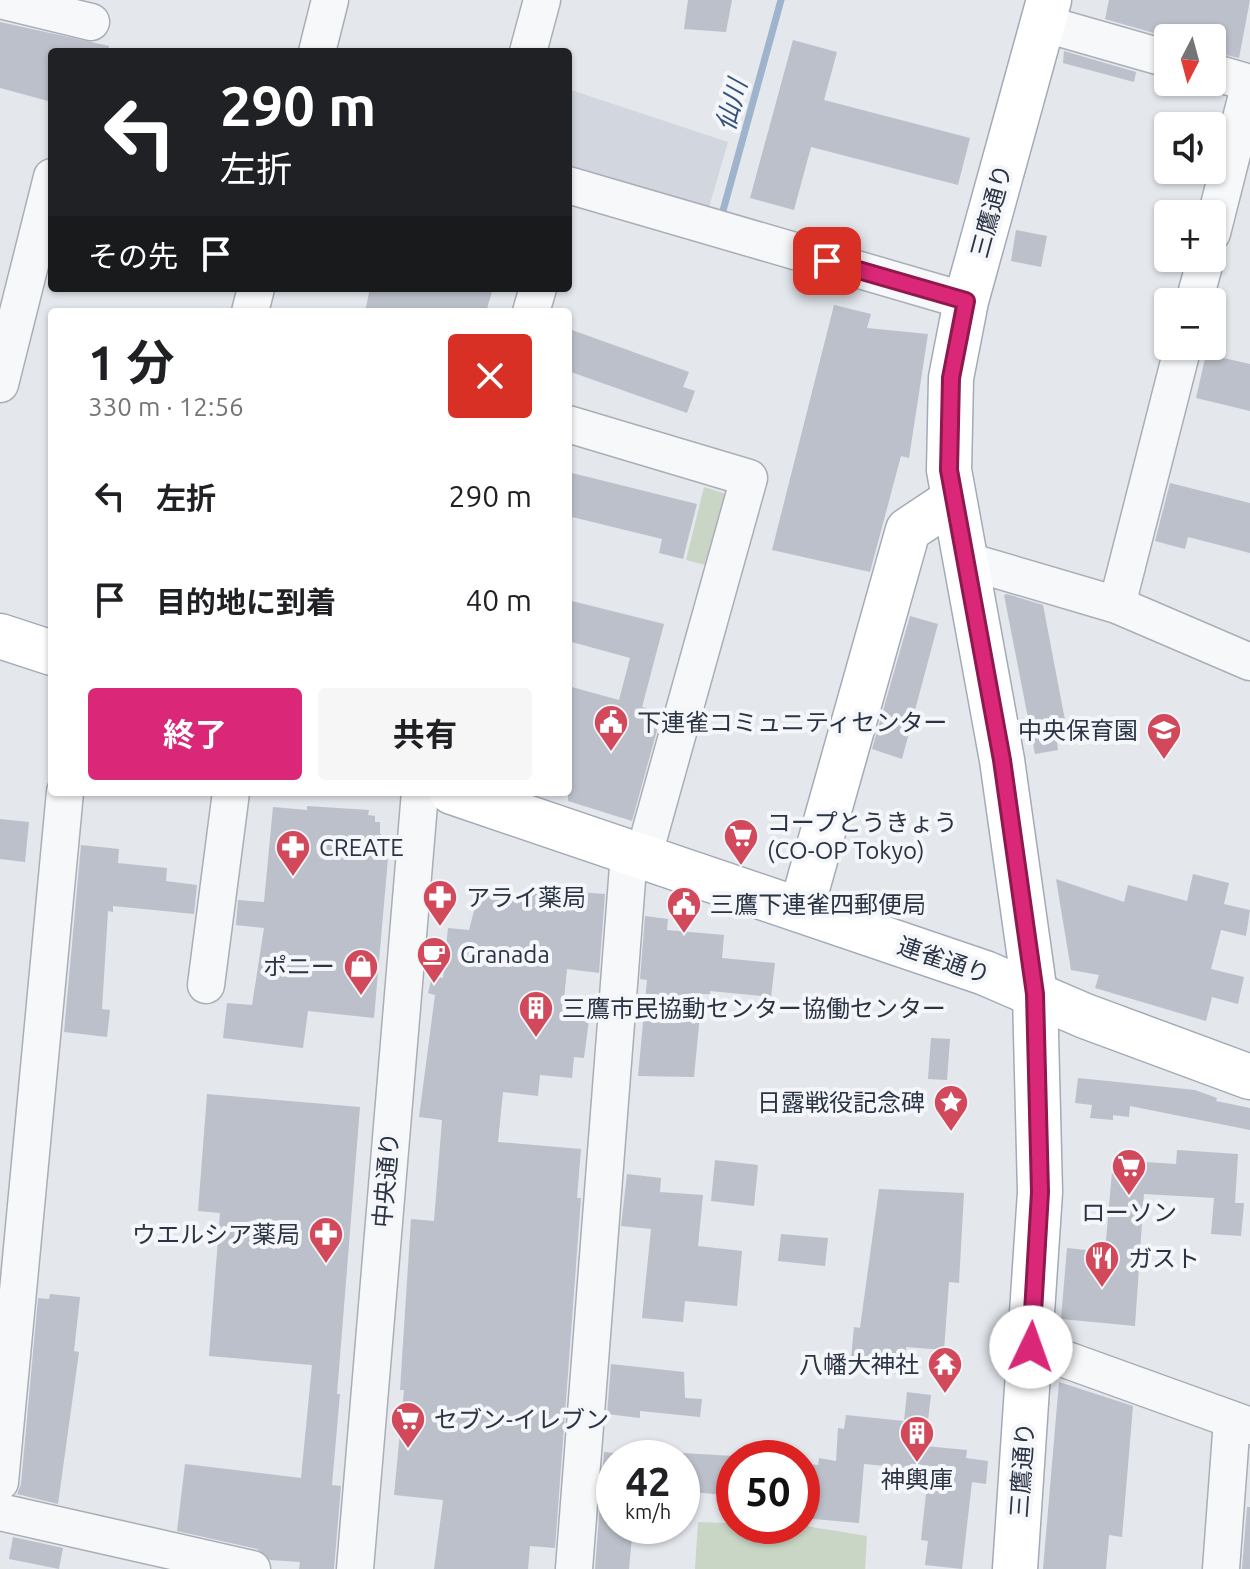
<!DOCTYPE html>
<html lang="ja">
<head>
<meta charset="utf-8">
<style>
  :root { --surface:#fff; --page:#f6f6f6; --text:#202124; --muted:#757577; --accent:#db2777 }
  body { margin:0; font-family:Ubuntu,"Noto Sans JP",sans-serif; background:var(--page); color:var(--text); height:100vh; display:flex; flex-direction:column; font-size:30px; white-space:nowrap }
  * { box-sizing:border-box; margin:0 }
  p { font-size:26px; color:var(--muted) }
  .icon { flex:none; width:44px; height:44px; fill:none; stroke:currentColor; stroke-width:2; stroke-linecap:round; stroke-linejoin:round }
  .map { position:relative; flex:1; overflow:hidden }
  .details { position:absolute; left:48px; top:308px; width:524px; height:488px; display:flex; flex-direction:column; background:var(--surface); border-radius:8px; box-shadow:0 2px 6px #0004 }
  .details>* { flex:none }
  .banner { position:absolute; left:48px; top:48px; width:524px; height:244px; border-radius:8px; box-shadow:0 2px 6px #0004; background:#202124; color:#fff; overflow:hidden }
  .needle { width:52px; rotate:186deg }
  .fabs { position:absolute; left:1154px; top:24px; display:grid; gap:16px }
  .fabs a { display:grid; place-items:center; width:72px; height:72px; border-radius:8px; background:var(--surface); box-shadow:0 2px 6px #0004; font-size:40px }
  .speed { position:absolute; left:596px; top:1440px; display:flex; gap:16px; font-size:40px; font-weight:700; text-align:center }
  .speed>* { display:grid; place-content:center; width:104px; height:104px; border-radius:50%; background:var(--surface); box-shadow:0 2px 6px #0004; line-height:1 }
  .speed small { font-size:20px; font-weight:400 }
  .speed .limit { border:12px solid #d22; background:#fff; color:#111 }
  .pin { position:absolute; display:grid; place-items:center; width:68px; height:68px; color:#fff; margin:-34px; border-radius:16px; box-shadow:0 4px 12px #0006 }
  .me { position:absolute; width:88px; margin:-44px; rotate:3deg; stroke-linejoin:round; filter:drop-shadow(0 0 6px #0008) }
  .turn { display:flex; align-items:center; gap:28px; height:168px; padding:0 40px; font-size:36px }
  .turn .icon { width:104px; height:104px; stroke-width:2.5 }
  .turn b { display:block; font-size:56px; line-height:68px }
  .then { display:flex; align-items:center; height:76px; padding:0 40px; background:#0003; gap:16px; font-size:30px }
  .round { display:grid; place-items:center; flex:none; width:84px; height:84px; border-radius:8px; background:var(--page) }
  .headline { display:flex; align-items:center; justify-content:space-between; height:136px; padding:0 40px }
  h1 { font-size:48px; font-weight:700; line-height:60px }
  .action { display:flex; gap:16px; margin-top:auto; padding:16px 40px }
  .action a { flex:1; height:92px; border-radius:8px; background:var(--accent); color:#fff; font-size:32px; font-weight:700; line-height:92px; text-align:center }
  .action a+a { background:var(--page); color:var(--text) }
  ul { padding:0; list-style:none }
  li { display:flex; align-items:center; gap:24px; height:104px; padding:0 40px }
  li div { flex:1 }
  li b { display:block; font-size:30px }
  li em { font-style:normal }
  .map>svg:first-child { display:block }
  .built { fill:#d2d6de }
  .green { fill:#c9d6c5 }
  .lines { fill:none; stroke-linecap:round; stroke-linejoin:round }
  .stream { stroke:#9fb4cc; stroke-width:7 }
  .building { fill:#bbc0ca }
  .minor-casing { stroke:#a9aeb7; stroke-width:39 }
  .major-casing { stroke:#a3abb8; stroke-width:47 }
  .minor { stroke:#f7f8fa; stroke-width:36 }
  .major { stroke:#fff; stroke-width:44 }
  .route-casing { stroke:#8e194d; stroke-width:20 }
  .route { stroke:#db2777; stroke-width:14 }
  .labels { text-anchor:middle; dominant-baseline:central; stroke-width:8; stroke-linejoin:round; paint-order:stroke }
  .street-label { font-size:24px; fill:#2b3445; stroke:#f4f6f9 }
  .poi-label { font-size:24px; fill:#2b3445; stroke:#f4f6f9; text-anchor:start }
  .water-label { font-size:26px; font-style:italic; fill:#34527a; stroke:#f4f6f9 }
</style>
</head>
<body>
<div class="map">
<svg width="1250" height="1569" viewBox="0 0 1250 1569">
  <rect width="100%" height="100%" fill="#e4e7ec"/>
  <path class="built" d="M568,89l160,53 -21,72 -139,-38z"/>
  <g class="green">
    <path d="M704,487l22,7 -17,72 -23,-6z"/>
    <path d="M698,1522l108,4 61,10 -2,33h-170z"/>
  </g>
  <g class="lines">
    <path class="stream" d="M721,218l60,-218"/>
  </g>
  <g class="building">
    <path d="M688,0h44l-6,32 -42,-3z"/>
    <path d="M1109,0h141l-11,58 -27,-6v-14h-41l-66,-19z"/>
    <path d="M0,22l109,24 -1,6h-56v50l-52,-14z"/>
    <path d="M793,40l44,12 -13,48 146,38 -12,47 -147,-38 -17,63 -44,-12z"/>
    <path d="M1064,51l72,21 -2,10 -71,-19z"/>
    <path d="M1016,230l31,6 -6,31 -30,-6z"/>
    <path d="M370,288h123l-7,24h-121z"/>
    <path d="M834,305l37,9 -4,14 61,6 -19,124 -8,-2 -31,116 -98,-22z"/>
    <path d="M572,330l117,42 -6,15 12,4 -8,22 -119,-42v-30z"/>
    <path d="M1206,354l44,10v47l-54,-13z"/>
    <path d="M568,472l129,32 -14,55 -24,-6 3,-14 -94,-23z"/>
    <path d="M1170,483l80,20v50l-62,-16 -3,12 -30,-8z"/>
    <path d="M1007,594l36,11 22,115 -9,14 2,16 -23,4 -31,-159z"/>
    <path d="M568,600l96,24 -22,83 20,5 -30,109 -64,-20v-115l51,14 11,-42 -62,-17z"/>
    <path d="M910,616l28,8 -36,135 -30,-10z"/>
    <path d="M307,806l62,4 -1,5 7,1v6h5v11l9,14 -15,171 -66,-7 -5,37 -80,-10 4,-35 25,2 12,-77 -28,-3 2,-25 26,2 9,-95 34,3z"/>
    <path d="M0,819l29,3 -4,40 -25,-3z"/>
    <path d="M81,845l38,4 -1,14 49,5 -1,13 31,4 -3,29 -81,-8v6l-5,-1 -6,98 8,1 -3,27 -43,-5z"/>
    <path d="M1193,874l36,9 -5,21 26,6 -4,26 -25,-6 -10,39 33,8 -6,27 -26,-7 -6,24 -111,-33 4,-13 -28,-5 -15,-91 68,23 4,-17 59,16z"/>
    <path d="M479,891l46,12 1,-10 53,4v-5l26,2 -6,79 -32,-4 -4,40 27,3 -6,46 -10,-1 -2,21 -32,-3 -2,21 -35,-4 -5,50 83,7 -4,49h4l-26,350 -25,-2 -2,23h-94l9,-69 -49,-5 10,-105h-4l11,-171 23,2 8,-101 -23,-3 16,-122 -7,-2 4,-17 11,2 5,-50 21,2z"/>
    <path d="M645,916l23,3 -1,11 57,5 -2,23 53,5 -4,34 -61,-6v3h-8l-8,83 -56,-1 9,-96 -7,-1z"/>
    <path d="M931,1038l19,1 -3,41 -19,-1z"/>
    <path d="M1078,1078l117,12 22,8 -1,3 34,7v22l-120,-24 -1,11 -16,-2v5l-23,-2 2,-13 -17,-2z"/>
    <path d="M207,1094l153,13 -23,287h3l-8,91 9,1 -7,83h-35l1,-7 -30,-2 -13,-11 -80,-18 8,-67 116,14 11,-113 -103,-9 11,-143 -22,-2z"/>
    <path d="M1177,1150l61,4 -3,49h9l-3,33 -30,-2 3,-36 -70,-4 -9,132 -74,-7 6,-71 38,4 8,-92 63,4z"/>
    <path d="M715,1160l43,5 -4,41 -43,-5z"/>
    <path d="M627,1174l34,4 -1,14 43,3 -5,51 44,5 -5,55 -52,-5 -2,21 -41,-4 9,-89 -30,-3z"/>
    <path d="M879,1189l85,4 -5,90 -10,-1 -5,68 -38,-3 -2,27 -54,-5 4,-42 6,1z"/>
    <path d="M781,1234l47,4 -3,28 -47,-5z"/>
    <path d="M50,1294l30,3 -6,54 5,1 -21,152 -41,-10 4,-10 17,-186 11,1z"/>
    <path d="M611,1364l73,8 1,26 17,1 -2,18 -60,-6v7l-33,-4z"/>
    <path d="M1059,1382l74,24 -11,131 -13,-2 -3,34h-63z"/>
    <path d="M907,1392l24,3 -6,51 42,4 -1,8 22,3 -2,23 -14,-2 -10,87 -37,-4 3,-24 -7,-1 7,-65 -21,-2v-5l-43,-4 -5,59 -57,-5v-55l16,2 1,-7 17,3 2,-33 6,1 2,-14 58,6z"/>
    <path d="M604,1452l10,1v73h19l-4,43h-34z"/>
    <path d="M682,1453l52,3v40l-52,-5z"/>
    <path d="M1247,1507h3v62h-8z"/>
    <path d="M13,1537l50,11 -4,21 -50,-10z"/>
  </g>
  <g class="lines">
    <g class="minor-casing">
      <g id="minor">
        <path d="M0,0l91,22"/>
        <path d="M1042,23l126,36"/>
        <path d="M317,52l13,-52"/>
        <path d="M528,52l14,-52"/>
        <path d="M1212,72l38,11 -38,150"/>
        <path d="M568,185l398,116"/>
        <path d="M1194,302l12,-44"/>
        <path d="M250,312l6,-24"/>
        <path d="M531,312l7,-24"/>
        <path d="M0,384l52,-207"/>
        <path d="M568,424l181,54 -106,380"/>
        <path d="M964,560l153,45 133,57"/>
        <path d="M1117,605l66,-259"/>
        <path d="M206,985l25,-193"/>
        <path d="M1031,1347l219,79"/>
        <path d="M0,1482l65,-690"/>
        <path d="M0,1512l252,57"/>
        <path d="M355,1569l65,-777"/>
        <path d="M574,1569l55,-715"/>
        <path d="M1221,1569l11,-149"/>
      </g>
    </g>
    <g class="major-casing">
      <g id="major">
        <path d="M0,636l52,17"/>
        <path d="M452,792l533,181 100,43 165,61"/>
        <path d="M801,910l107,-380 45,-30"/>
        <path d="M1015,1569l25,-377 -5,-198 -33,-234 -53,-290 2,-92 15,-77 83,-301"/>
      </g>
    </g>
    <use href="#minor" class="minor"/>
    <use href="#major" class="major"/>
  </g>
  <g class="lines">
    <g class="route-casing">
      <path id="route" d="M827,261l139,40 -15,77 -2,92 53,290 33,234 5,198 -9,155"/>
    </g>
    <use href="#route" class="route"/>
  </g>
  <defs>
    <g id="civic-pin" transform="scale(1.8)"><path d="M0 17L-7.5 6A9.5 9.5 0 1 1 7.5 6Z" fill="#d1495b" stroke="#f4f6f9"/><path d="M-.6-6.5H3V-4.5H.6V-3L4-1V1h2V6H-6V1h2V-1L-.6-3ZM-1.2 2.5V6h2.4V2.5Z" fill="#fff"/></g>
    <g id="school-pin" transform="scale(1.8)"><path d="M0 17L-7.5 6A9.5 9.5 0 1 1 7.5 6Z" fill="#d1495b" stroke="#f4f6f9"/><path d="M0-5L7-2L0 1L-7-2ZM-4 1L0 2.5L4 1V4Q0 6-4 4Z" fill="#fff"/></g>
    <g id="supermarket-pin" transform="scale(1.8)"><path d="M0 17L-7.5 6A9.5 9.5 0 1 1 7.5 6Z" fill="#d1495b" stroke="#f4f6f9"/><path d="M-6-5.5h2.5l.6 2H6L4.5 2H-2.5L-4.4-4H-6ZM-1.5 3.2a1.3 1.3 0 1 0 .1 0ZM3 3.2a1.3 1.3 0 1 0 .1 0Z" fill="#fff"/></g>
    <g id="pharmacy-pin" transform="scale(1.8)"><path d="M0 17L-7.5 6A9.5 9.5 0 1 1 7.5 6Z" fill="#d1495b" stroke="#f4f6f9"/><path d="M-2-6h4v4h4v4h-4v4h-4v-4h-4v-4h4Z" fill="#fff"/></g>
    <g id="cafe-pin" transform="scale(1.8)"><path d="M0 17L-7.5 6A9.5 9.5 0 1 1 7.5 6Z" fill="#d1495b" stroke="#f4f6f9"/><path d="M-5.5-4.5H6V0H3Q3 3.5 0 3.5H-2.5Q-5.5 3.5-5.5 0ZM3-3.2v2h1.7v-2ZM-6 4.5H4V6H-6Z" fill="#fff"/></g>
    <g id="shop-pin" transform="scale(1.8)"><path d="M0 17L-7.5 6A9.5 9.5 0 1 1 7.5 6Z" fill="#d1495b" stroke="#f4f6f9"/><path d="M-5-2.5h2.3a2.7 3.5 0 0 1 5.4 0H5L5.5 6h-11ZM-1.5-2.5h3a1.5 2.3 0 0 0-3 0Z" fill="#fff"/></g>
    <g id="building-pin" transform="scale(1.8)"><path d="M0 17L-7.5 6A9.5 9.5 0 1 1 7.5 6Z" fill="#d1495b" stroke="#f4f6f9"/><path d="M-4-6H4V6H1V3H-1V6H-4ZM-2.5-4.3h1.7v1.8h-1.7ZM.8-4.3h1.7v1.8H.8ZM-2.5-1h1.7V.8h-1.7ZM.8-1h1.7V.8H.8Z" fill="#fff"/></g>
    <g id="sight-pin" transform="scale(1.8)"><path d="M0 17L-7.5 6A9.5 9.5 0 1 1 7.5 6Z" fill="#d1495b" stroke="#f4f6f9"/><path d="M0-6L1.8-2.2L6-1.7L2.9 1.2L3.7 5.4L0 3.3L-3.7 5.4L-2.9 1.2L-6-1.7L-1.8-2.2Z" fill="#fff"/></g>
    <g id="restaurant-pin" transform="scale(1.8)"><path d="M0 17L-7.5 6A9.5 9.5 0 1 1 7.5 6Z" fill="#d1495b" stroke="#f4f6f9"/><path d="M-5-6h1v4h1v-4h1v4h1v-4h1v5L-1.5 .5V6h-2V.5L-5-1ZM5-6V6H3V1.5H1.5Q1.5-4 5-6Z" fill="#fff"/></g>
    <g id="temple-pin" transform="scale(1.8)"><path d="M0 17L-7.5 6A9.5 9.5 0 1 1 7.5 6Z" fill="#d1495b" stroke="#f4f6f9"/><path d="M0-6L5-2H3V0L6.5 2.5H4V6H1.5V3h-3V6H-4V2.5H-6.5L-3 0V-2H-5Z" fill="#fff"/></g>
  </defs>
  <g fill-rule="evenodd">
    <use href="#civic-pin" x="611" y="722"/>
    <use href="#school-pin" x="1164" y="730"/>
    <use href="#supermarket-pin" x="741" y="836"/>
    <use href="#pharmacy-pin" x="293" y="847"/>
    <use href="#pharmacy-pin" x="440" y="897"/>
    <use href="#civic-pin" x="684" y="904"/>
    <use href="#cafe-pin" x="434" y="954"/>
    <use href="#shop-pin" x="361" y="966"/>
    <use href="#building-pin" x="536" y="1008"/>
    <use href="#sight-pin" x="951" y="1102"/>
    <use href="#supermarket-pin" x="1129" y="1166"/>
    <use href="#pharmacy-pin" x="326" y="1234"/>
    <use href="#restaurant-pin" x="1102" y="1258"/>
    <use href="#temple-pin" x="945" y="1364"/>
    <use href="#supermarket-pin" x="408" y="1419"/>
    <use href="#building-pin" x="917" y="1433"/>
  </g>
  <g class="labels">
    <g class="street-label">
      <text transform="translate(991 211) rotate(-75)">三鷹通り</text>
      <text transform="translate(944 960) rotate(19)">連雀通り</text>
      <text transform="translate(386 1180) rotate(-85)">中央通り</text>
      <text transform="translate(1022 1470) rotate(-86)">三鷹通り</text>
    </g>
    <g class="poi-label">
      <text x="637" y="722">下連雀コミュニティセンター</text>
      <text x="1138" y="730" text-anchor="end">中央保育園</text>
      <text x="767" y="822">コープとうきょう<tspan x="767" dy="28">(CO-OP Tokyo)</tspan></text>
      <text x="319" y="847">CREATE</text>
      <text x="466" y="897">アライ薬局</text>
      <text x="710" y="904">三鷹下連雀四郵便局</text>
      <text x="460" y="954">Granada</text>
      <text x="335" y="966" text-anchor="end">ポニー</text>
      <text x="562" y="1008">三鷹市民協動センター協働センター</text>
      <text x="925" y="1102" text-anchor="end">日露戦役記念碑</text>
      <text x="1129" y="1212" text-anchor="middle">ローソン</text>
      <text x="300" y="1234" text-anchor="end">ウエルシア薬局</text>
      <text x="1128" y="1258">ガスト</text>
      <text x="919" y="1364" text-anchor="end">八幡大神社</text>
      <text x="434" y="1419">セブン-イレブン</text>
      <text x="917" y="1479" text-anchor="middle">神輿庫</text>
    </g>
    <g class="water-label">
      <text transform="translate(731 105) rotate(-75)">仙川</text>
    </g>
  </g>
</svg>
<div class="fabs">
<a><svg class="needle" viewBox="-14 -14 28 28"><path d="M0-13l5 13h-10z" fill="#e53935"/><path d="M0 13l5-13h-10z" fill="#757577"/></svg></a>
<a><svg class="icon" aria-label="sound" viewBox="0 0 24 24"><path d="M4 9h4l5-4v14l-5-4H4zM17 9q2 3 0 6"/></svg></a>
<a>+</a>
<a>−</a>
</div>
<div class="speed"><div>42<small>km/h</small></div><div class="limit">50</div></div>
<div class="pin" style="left:827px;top:261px;background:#d93025"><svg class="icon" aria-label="arrive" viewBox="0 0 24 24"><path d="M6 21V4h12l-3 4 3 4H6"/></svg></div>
<svg class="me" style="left:1031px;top:1347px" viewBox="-20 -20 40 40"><circle r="19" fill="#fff"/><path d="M0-13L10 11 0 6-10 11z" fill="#db2777"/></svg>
<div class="banner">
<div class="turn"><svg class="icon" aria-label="left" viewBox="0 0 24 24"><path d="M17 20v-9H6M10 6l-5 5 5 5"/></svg><div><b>290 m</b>左折</div></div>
<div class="then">その先<svg class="icon" aria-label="arrive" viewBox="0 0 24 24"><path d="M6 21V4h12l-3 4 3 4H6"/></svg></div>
</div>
<section class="details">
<div class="headline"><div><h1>1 分</h1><p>330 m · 12:56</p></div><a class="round" style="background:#d93025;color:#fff"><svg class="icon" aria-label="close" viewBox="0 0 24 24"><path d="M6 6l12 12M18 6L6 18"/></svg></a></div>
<ul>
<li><svg class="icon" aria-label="left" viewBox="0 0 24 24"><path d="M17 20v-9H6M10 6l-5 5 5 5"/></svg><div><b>左折</b></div><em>290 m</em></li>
<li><svg class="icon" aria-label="arrive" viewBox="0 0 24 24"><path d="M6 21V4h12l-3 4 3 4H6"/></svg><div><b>目的地に到着</b></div><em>40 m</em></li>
</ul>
<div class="action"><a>終了</a><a>共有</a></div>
</section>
</div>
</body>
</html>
